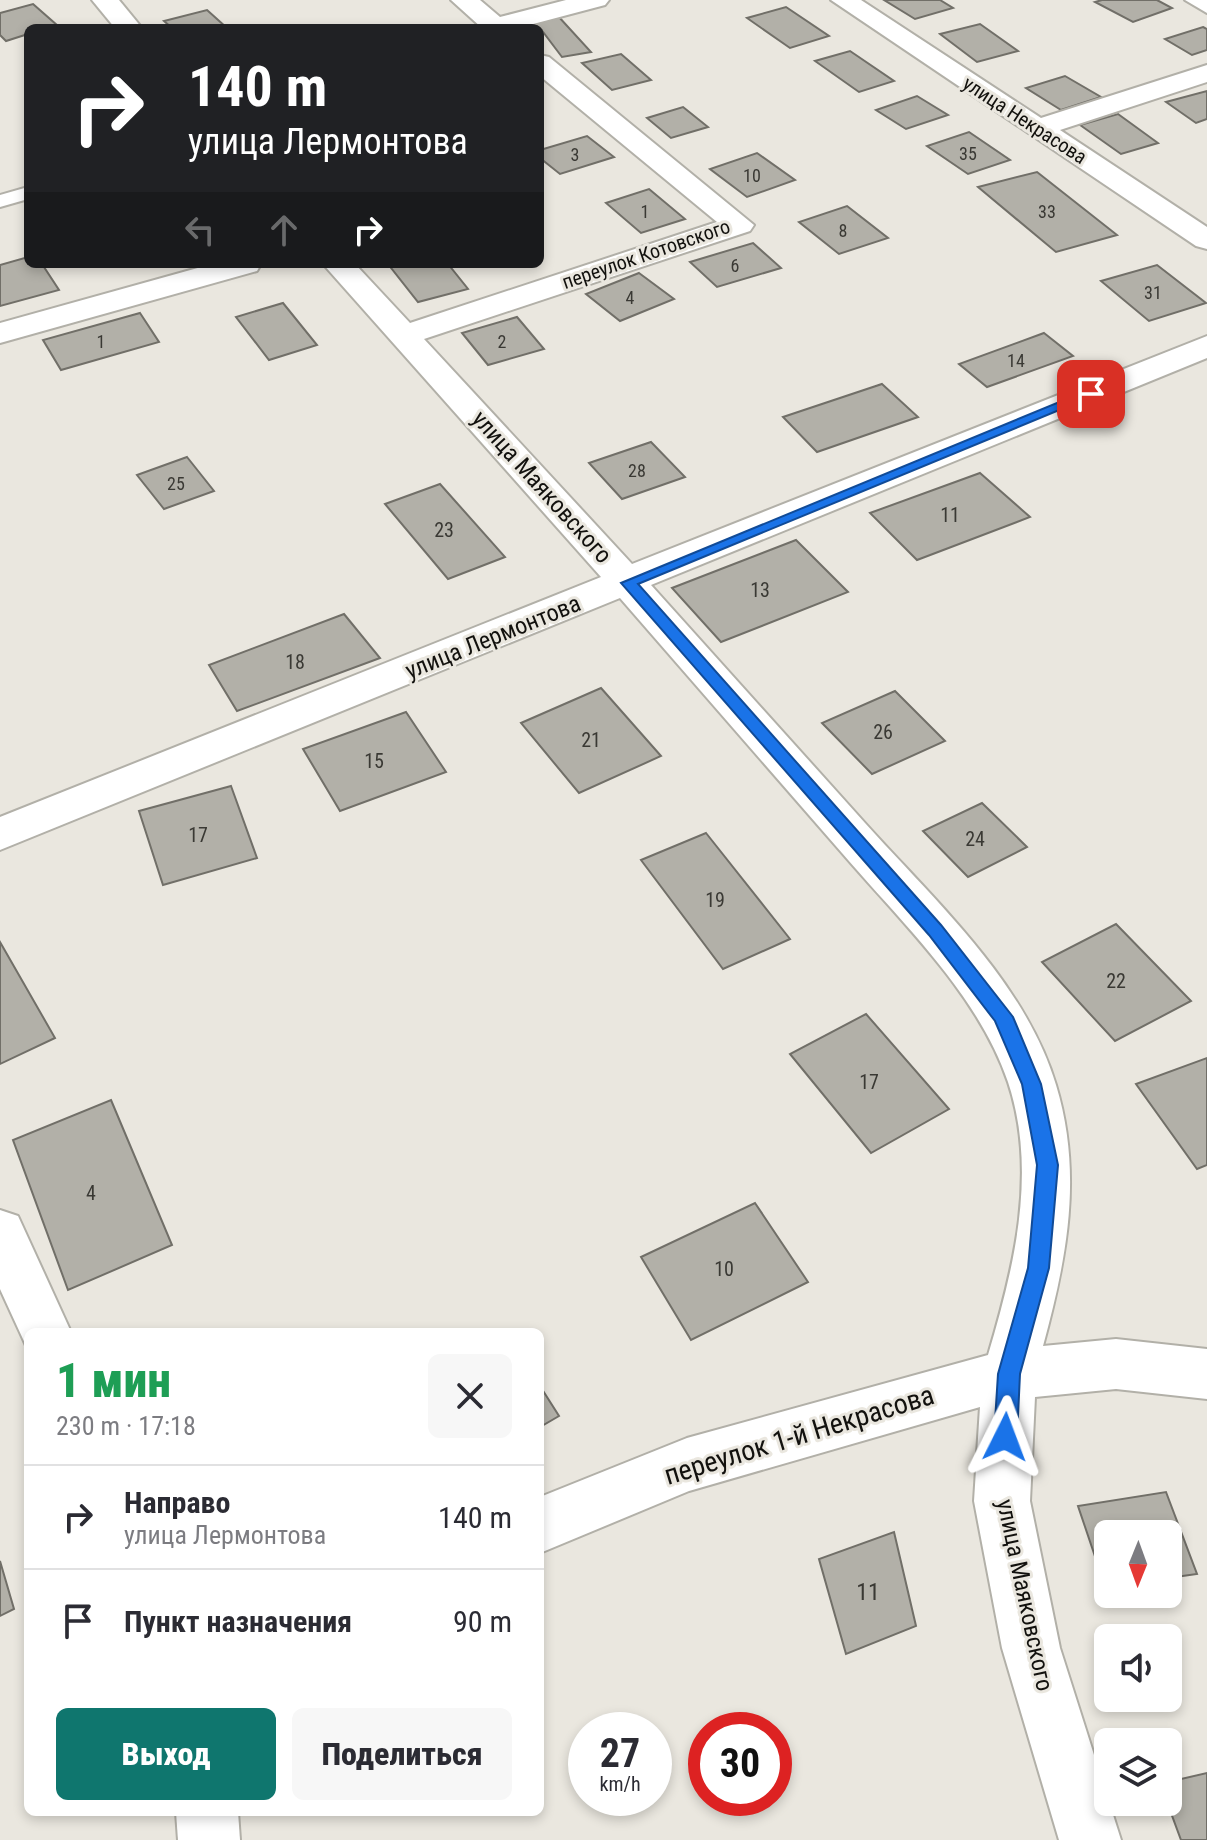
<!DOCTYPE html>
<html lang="ru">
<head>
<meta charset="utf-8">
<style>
  :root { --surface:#fff; --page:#f7f7f7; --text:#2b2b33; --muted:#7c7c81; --line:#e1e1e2; --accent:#0f766e }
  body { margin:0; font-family:"Roboto Condensed",sans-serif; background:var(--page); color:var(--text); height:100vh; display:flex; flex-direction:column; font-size:30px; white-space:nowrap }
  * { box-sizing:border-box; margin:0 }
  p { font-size:26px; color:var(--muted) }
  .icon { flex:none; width:44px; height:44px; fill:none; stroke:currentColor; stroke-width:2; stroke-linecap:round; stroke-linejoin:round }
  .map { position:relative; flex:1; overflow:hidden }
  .drawer { position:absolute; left:24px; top:1328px; width:520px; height:488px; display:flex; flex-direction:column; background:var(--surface); border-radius:12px; box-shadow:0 4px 12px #0003 }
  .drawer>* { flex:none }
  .top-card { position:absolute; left:24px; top:24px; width:520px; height:244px; border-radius:12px; box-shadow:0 4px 12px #0003; background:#202124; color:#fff; overflow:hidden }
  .needle { width:52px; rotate:181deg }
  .buttons { position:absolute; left:1094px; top:1520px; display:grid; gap:16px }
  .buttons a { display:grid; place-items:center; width:88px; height:88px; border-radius:12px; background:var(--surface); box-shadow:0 4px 12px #0003; font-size:40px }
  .speed { position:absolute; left:568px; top:1712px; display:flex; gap:16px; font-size:40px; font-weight:700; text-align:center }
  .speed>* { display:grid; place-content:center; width:104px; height:104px; border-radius:50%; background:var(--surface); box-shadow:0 4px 12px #0003; line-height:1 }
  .speed small { font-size:20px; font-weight:400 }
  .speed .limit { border:12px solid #d22; background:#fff; color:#111 }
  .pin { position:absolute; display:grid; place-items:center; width:68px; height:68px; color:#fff; margin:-34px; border-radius:16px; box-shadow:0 4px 12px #0006 }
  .me { position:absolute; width:88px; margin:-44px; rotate:3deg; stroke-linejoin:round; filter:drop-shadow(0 0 6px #0008) }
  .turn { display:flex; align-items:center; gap:28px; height:168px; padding:0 32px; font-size:36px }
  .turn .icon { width:104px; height:104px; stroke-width:2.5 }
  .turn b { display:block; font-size:56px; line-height:68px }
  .lanes { display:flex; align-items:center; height:76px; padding:0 32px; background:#0003; justify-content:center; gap:40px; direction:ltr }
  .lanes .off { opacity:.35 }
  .round { display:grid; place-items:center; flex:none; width:84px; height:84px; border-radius:12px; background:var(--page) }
  .summary { display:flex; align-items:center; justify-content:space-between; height:136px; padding:0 32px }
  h1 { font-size:48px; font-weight:800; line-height:60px; color:#1e9e55 }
  .button { display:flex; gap:16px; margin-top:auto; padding:16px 32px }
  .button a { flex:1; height:92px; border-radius:12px; background:var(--accent); color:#fff; font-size:32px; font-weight:800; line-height:92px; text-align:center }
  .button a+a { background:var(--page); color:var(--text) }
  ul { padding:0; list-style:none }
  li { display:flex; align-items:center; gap:24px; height:104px; padding:0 32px; border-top:2px solid var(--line) }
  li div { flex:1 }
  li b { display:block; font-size:30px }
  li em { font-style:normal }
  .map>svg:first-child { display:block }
  .building { fill:#b2b0a8; stroke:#716f68; stroke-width:2 }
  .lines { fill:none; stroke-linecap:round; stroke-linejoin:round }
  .lane-casing { stroke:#b2b0a8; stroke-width:4 }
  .street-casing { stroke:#b2b0a8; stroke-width:4 }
  .lane { fill:#fff; fill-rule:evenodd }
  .street { fill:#fff; fill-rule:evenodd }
  .route { fill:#1a73e8; stroke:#114b97; stroke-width:2 }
  .labels { text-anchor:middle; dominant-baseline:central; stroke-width:6; stroke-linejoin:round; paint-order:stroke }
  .far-number-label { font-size:18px; fill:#3a3934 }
  .far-street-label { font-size:20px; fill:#12110e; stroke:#eae7df }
  .number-label { font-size:20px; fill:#3a3934 }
  .street-label { font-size:24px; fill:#12110e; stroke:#eae7df }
  .near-number-label { font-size:24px; fill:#3a3934 }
  .near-street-label { font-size:28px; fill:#12110e; stroke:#eae7df }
</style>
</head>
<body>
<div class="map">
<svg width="1207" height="1840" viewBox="0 0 1207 1840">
  <rect width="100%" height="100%" fill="#eae7df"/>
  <g class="building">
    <path d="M884,0h56l13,8 -38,11z"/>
    <path d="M1102,0h55l15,8 -39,14 -38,-20z"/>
    <path d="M33,4l25,22 -30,2v6l-22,7 -6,-6v-22z"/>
    <path d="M786,7l43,29 -39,12 -43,-30z"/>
    <path d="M207,10l20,18h-55l-8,-7z"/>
    <path d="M558,16l33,36 -29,5 -22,-29 -9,-6z"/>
    <path d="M980,24l38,27 -41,11 -37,-28z"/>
    <path d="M1203,27l4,2v21l-15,5 -27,-16z"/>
    <path d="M850,51l44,30 -35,11 -44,-31z"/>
    <path d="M621,54l30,26 -39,10 -30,-27z"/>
    <path d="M1065,76l36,21 -40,13 -35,-22z"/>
    <path d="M1207,91v28l-11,4 -30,-21z"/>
    <path d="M917,96l31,19 -42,14 -30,-19z"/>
    <path d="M683,107l25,20 -37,11 -24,-20z"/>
    <path d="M1118,114l40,29 -37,11 -41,-29z"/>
    <path d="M969,132l41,28 -42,14 -41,-28z"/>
    <path d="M587,136l27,21 -54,17 -20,-16v-8z"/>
    <path d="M757,153l38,27 -48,17 -37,-28z"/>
    <path d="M1037,172l80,63 -61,17 -78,-65z"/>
    <path d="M649,189l36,30 -44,14 -35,-30z"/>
    <path d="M847,206l41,32 -49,16 -40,-32z"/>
    <path d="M753,243l28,25 -64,19 -27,-25z"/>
    <path d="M28,257v7h14l17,26 -59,16v-41z"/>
    <path d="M388,264h60l20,25 -50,13z"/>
    <path d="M1157,265l49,38 -57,18 -48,-40z"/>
    <path d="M639,273l35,26 -54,22 -34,-27z"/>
    <path d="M283,303l34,42 -48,15 -33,-43z"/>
    <path d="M140,313l19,29 -98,28 -18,-30z"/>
    <path d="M517,317l27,32 -56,16 -26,-32z"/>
    <path d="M1044,333l29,23 -86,31 -28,-23z"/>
    <path d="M882,384l36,33 -101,35 -34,-35z"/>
    <path d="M651,442l34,35 -63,22 -33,-36z"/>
    <path d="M187,457l27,34 -50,18 -27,-34z"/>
    <path d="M980,473l50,44 -113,43 -47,-47z"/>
    <path d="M440,484l65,73 -57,22 -63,-75z"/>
    <path d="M796,540l52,52 -127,50 -49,-54z"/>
    <path d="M344,614l36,44 -143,53 -28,-46z"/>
    <path d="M601,688l60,68 -82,37 -58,-70z"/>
    <path d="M895,691l50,50 -73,33 -50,-51z"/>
    <path d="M406,712l40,60 -106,39 -37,-62z"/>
    <path d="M231,786l26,72 -94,27 -24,-74z"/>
    <path d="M982,803l45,44 -59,30 -45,-46z"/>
    <path d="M706,833l84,106 -67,30 -82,-109z"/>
    <path d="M1116,924l75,77 -76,40 -73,-79z"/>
    <path d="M0,942l55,96 -55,26z"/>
    <path d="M866,1014l83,95 -78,44 -81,-99z"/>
    <path d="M1207,1058v107l-10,4 -61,-85z"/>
    <path d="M111,1100l61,145 -104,45 -55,-150z"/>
    <path d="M755,1203l53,79 -117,58 -50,-83z"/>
    <path d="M540,1386l19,30 -19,11z"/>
    <path d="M1166,1492l31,82 -29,4v-44h-60l-2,55 -28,-83z"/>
    <path d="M894,1532l22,94 -70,28 -27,-95z"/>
    <path d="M0,1561l14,48 -14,7z"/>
    <path d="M1207,1773v67h-26l-14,-38 1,-20z"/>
  </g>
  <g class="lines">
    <g class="lane-casing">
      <path id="lane" d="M28,187v12l-28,8v-12z"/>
    </g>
    <g class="street-casing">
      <g id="street">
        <path d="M92,0h27l23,28h-27z"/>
        <path d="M451,0h29l20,17 66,-17h43l-4,5 -87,23h-36z"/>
        <path d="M831,0h30l180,118 166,-53v17l-147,48 147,97v22l-11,-3z"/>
        <path d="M1185,0h22v13z"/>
        <path d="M540,55l9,2 205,168 -4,6 -326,108 208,225 575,-228v22l-556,227c71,79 143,159 214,238 70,78 160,159 191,262 27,89 11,173 -13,261l73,-7 91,10v50l-91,-10 -81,8 -5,104 30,147 61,192h-62l-57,-192 -28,-147 6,-94 -291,84 -149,62v-56l147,-59 301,-83c26,-87 50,-183 20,-273 -30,-88 -106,-159 -166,-229 -74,-85 -148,-170 -222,-255l-620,252v-33l601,-240 -278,-313h32l55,59 307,-101 -177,-146z"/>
        <path d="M212,264h49l-4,7 -257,72v-20z"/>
        <path d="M0,1210l18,6 53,116h-43v18l-28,-61z"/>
        <path d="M176,1812h62l2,28h-62z"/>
      </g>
    </g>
    <use href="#lane" class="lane"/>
    <use href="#street" class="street"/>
  </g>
  <path class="route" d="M1086,391l12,3 -460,190 303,341 72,92 28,67 17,81 -9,103 -29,106 -3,63 -4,8 -8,3 -8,-3 -3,-8 4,-63 30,-106 9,-103 -15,-81 -27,-63 -66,-86 -308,-352z"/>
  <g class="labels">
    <g class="far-number-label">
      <text x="968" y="153">35</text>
      <text x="575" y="154">3</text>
      <text x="752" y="175">10</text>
      <text x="645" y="211">1</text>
      <text x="1047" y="211">33</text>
      <text x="843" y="230">8</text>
      <text x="735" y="265">6</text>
      <text x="1153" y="292">31</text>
      <text x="630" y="297">4</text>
      <text x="101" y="341">1</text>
      <text x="502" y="341">2</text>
      <text x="1016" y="360">14</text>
      <text x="637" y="470">28</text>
      <text x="176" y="483">25</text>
    </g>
    <g class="far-street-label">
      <text transform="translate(1025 120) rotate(33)">улица Некрасова</text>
      <text transform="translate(646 254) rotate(-19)">переулок Котовского</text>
    </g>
    <g class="number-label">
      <text x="950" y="515">11</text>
      <text x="444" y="530">23</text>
      <text x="760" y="590">13</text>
      <text x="295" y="662">18</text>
      <text x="883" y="732">26</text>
      <text x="591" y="740">21</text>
      <text x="374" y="761">15</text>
      <text x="198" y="835">17</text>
      <text x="975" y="839">24</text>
      <text x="715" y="900">19</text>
      <text x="1116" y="981">22</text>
      <text x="869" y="1082">17</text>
      <text x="91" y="1193">4</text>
      <text x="724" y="1269">10</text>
    </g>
    <g class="street-label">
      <text transform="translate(542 487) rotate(48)">улица Маяковского</text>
      <text transform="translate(493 637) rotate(-22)">улица Лермонтова</text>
      <text transform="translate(1025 1595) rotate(78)">улица Маяковского</text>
    </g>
    <g class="near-number-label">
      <text x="868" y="1592">11</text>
    </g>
    <g class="near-street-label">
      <text transform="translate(799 1435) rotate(-17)">переулок 1-й Некрасова</text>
    </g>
  </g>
</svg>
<div class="buttons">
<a><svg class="needle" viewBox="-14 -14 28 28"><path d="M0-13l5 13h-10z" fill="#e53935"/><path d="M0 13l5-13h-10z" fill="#7c7c81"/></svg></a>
<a><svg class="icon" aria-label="sound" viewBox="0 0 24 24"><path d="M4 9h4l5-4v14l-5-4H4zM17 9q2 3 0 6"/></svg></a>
<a><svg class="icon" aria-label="layers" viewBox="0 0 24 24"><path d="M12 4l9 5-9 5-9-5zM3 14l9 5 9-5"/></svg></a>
</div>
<div class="speed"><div>27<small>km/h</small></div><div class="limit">30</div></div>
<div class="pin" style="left:1091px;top:394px;background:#d93025"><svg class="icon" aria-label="arrive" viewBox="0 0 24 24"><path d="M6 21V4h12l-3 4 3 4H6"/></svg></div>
<svg class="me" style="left:1005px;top:1437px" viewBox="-20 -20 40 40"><path d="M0-17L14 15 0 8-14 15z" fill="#1a73e8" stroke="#fff" stroke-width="4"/></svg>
<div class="top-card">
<div class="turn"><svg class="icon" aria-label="right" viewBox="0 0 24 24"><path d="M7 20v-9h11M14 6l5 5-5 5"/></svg><div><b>140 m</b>улица Лермонтова</div></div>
<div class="lanes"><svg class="icon off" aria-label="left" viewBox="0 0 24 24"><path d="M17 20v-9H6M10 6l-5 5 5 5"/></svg><svg class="icon off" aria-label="ahead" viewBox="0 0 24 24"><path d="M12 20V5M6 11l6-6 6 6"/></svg><svg class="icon" aria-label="right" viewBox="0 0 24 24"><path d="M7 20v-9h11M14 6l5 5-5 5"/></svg></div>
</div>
<section class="drawer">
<div class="summary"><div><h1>1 мин</h1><p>230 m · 17:18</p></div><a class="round"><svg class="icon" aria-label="close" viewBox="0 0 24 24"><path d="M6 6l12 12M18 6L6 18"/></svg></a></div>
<ul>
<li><svg class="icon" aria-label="right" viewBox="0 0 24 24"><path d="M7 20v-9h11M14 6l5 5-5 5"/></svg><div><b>Направо</b><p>улица Лермонтова</p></div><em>140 m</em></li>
<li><svg class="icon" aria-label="arrive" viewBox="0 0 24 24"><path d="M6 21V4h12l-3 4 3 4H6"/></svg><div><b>Пункт назначения</b></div><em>90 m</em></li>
</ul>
<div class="button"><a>Выход</a><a>Поделиться</a></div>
</section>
</div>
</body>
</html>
